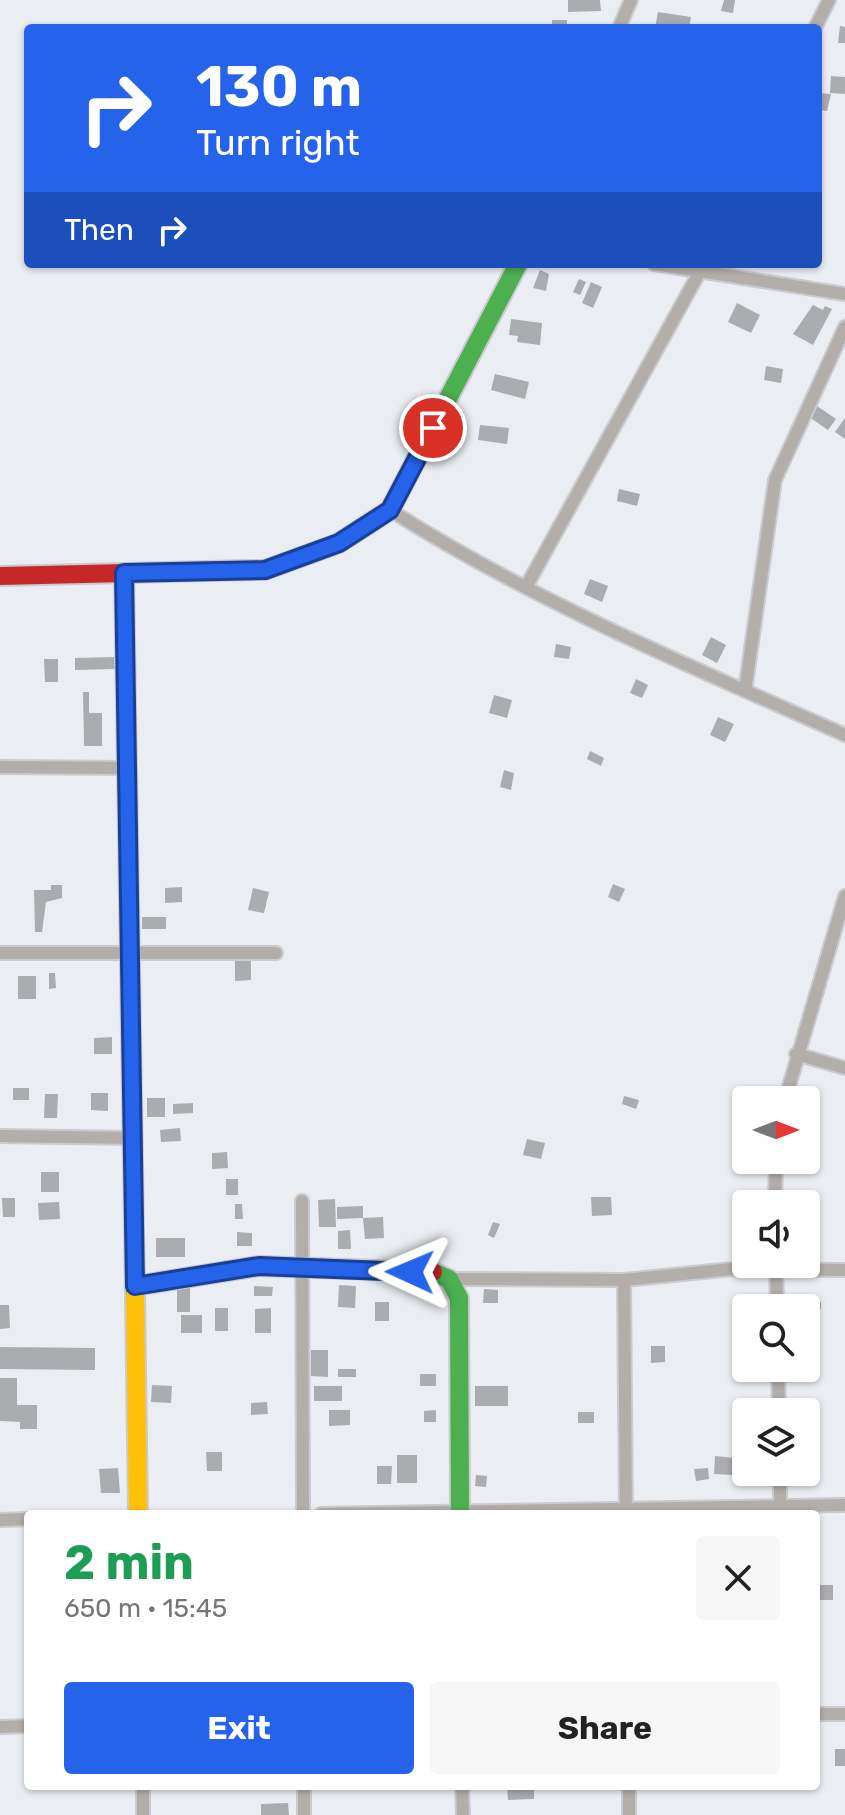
<!DOCTYPE html>
<html lang="en">
<head>
<meta charset="utf-8">
<style>
  :root { --surface:#fff; --page:#f6f6f6; --text:#222; --muted:#767676; --accent:#2563eb }
  body { margin:0; font-family:Rubik,sans-serif; background:var(--page); color:var(--text); height:100vh; display:flex; flex-direction:column; font-size:30px; white-space:nowrap }
  * { box-sizing:border-box; margin:0 }
  p { font-size:26px; color:var(--muted) }
  .icon { flex:none; width:44px; height:44px; fill:none; stroke:currentColor; stroke-width:2; stroke-linecap:round; stroke-linejoin:round }
  .map { position:relative; flex:1; overflow:hidden }
  .side { position:absolute; left:24px; top:1510px; width:796px; height:280px; display:flex; flex-direction:column; background:var(--surface); border-radius:8px; box-shadow:0 2px 6px #0004 }
  .side>* { flex:none }
  .guide { position:absolute; left:24px; top:24px; width:798px; height:244px; border-radius:8px; box-shadow:0 2px 6px #0004; background:#2563eb; color:#fff; overflow:hidden }
  .needle { width:52px; rotate:90deg }
  .fabs { position:absolute; left:732px; top:1086px; display:grid; gap:16px }
  .fabs a { display:grid; place-items:center; width:88px; height:88px; border-radius:8px; background:var(--surface); box-shadow:0 2px 6px #0004; font-size:40px }
  .pin { position:absolute; display:grid; place-items:center; width:68px; height:68px; color:#fff; margin:-34px; border:4px solid #fff; border-radius:50%; box-shadow:0 2px 8px #0007 }
  .me { position:absolute; width:88px; margin:-44px; rotate:271deg; stroke-linejoin:round; filter:drop-shadow(0 0 6px #0008) }
  .turn { display:flex; align-items:center; gap:28px; height:168px; padding:0 40px; font-size:36px }
  .turn .icon { width:104px; height:104px; stroke-width:2.5 }
  .turn b { display:block; font-size:56px; line-height:68px }
  .then { display:flex; align-items:center; height:76px; padding:0 40px; background:#0003; gap:16px; font-size:30px }
  .round { display:grid; place-items:center; flex:none; width:84px; height:84px; border-radius:8px; background:var(--page) }
  .head { display:flex; align-items:center; justify-content:space-between; height:136px; padding:0 40px }
  h1 { font-size:48px; font-weight:700; line-height:60px; color:#1e9e55 }
  .button { display:flex; gap:16px; margin-top:auto; padding:16px 40px }
  .button a { flex:1; height:92px; border-radius:8px; background:var(--accent); color:#fff; font-size:32px; font-weight:700; line-height:92px; text-align:center }
  .button a+a { background:var(--page); color:var(--text) }
  .map>svg:first-child { display:block }
  .building { fill:#aaacb0 }
  .lines { fill:none; stroke-linecap:round; stroke-linejoin:round }
  .street-casing { stroke:#c9cbcf; stroke-width:16 }
  .fast-casing { stroke:#c9cbcf; stroke-width:22 }
  .slow-casing { stroke:#c9cbcf; stroke-width:22 }
  .jam-casing { stroke:#c9cbcf; stroke-width:22 }
  .street { stroke:#b4aeab; stroke-width:12 }
  .fast { stroke:#4caf50; stroke-width:18 }
  .slow { stroke:#ffc107; stroke-width:18 }
  .jam { stroke:#c62828; stroke-width:18 }
  .route-casing { stroke:#184099; stroke-width:20 }
  .route { stroke:#2563eb; stroke-width:14 }
</style>
</head>
<body>
<div class="map">
<svg width="845" height="1815" viewBox="0 0 845 1815">
  <rect width="100%" height="100%" fill="#eaedf2"/>
  <g class="building">
    <path d="M568,0h32l1,11 -33,1z"/>
    <path d="M724,0h11l-2,13 -12,-2z"/>
    <path d="M658,12l33,5 -2,11h-34z"/>
    <rect x="552" y="20" width="15" height="8"/>
    <path d="M840,26l5,1v16h-7z"/>
    <path d="M831,76l14,1v17l-15,-1z"/>
    <path d="M818,93l13,1 -4,17 -9,-1z"/>
    <path d="M540,270l9,4 -3,17 -13,-3z"/>
    <path d="M579,279l7,3 -6,13 -7,-3z"/>
    <path d="M591,282l11,5 -9,21 -11,-5z"/>
    <path d="M737,303l23,12 -9,18 -23,-11z"/>
    <path d="M813,305l10,5 2,-4 7,3 -19,36 -20,-11z"/>
    <path d="M511,319l31,4 -2,22 -23,-3 1,-6 -9,-1z"/>
    <path d="M766,366l17,3 -2,14 -17,-3z"/>
    <path d="M495,374l34,8 -4,17 -34,-9z"/>
    <path d="M817,406l19,13 -8,11 -19,-13z"/>
    <path d="M845,418v21l-10,-7z"/>
    <path d="M480,425l29,3 -2,16 -29,-4z"/>
    <path d="M619,489l21,5 -3,12 -20,-5z"/>
    <path d="M590,579l18,7 -6,16 -18,-8z"/>
    <path d="M711,637l15,8 -9,18 -15,-8z"/>
    <path d="M556,644l15,3 -2,12 -15,-2z"/>
    <path d="M114,657l1,12 -40,1v-12z"/>
    <path d="M44,659h14v23h-13z"/>
    <path d="M636,679l12,6 -6,13 -12,-5z"/>
    <path d="M83,692h6v21h13v33h-18z"/>
    <path d="M494,695l18,5 -5,18 -18,-5z"/>
    <path d="M718,717l16,7 -9,18 -15,-7z"/>
    <path d="M590,751l14,7 -3,8 -14,-7z"/>
    <path d="M504,770l10,3 -3,17 -11,-3z"/>
    <path d="M613,884l12,5 -6,13 -11,-5z"/>
    <path d="M51,885h11v13l-16,4 -4,30h-7l-1,-42h17z"/>
    <path d="M182,887v15l-17,1v-15z"/>
    <path d="M253,888l16,4 -5,21 -16,-3z"/>
    <rect x="142" y="917" width="24" height="12"/>
    <path d="M235,959h16v21l-16,1z"/>
    <path d="M49,973h6l1,15 -7,1z"/>
    <rect x="18" y="976" width="18" height="23"/>
    <path d="M112,1037v17h-18v-16z"/>
    <rect x="13" y="1088" width="16" height="12"/>
    <path d="M91,1093h17v18l-17,-1z"/>
    <path d="M45,1094h13l-1,24h-13z"/>
    <path d="M624,1096l15,4 -3,9 -14,-5z"/>
    <rect x="147" y="1098" width="18" height="19"/>
    <path d="M193,1103v10l-20,1v-10z"/>
    <path d="M180,1128l1,13 -20,1 -1,-12z"/>
    <path d="M527,1139l18,4 -4,16 -18,-4z"/>
    <path d="M227,1152l1,16 -16,1v-16z"/>
    <rect x="41" y="1172" width="18" height="20"/>
    <rect x="226" y="1179" width="12" height="16"/>
    <path d="M591,1197h20l1,18 -20,1z"/>
    <path d="M2,1198h13v19h-12z"/>
    <path d="M335,1199l1,28h-17l-1,-27z"/>
    <path d="M59,1202l1,17 -21,1 -1,-17z"/>
    <path d="M235,1204h7l1,15h-8z"/>
    <path d="M363,1206v12l-26,1v-12z"/>
    <path d="M383,1217l1,21 -19,1 -2,-21z"/>
    <path d="M493,1222l7,2 -6,14 -6,-3z"/>
    <path d="M350,1230l1,19h-13v-18z"/>
    <path d="M237,1232l15,1v13h-15z"/>
    <rect x="156" y="1238" width="29" height="19"/>
    <rect x="177" y="1285" width="13" height="27"/>
    <path d="M339,1285l17,1 -1,22 -17,-1z"/>
    <path d="M254,1286l19,1 -1,9h-18z"/>
    <path d="M484,1289l14,1v13h-15z"/>
    <path d="M797,1294l18,1v6l6,1v7h-7v6l-8,-1v-6h-15z"/>
    <rect x="375" y="1302" width="14" height="19"/>
    <path d="M0,1305h9l1,23 -10,1z"/>
    <rect x="215" y="1308" width="13" height="23"/>
    <path d="M271,1308v25h-16v-24z"/>
    <rect x="181" y="1315" width="21" height="18"/>
    <path d="M651,1346h14v16l-14,1z"/>
    <path d="M0,1347l95,1v22l-95,-1z"/>
    <path d="M311,1350h17v27l-17,-1z"/>
    <rect x="338" y="1369" width="18" height="8"/>
    <rect x="420" y="1374" width="16" height="12"/>
    <path d="M0,1378h17v27h20v24h-17v-7l-20,-1z"/>
    <path d="M152,1385l20,1 -1,17 -20,-1z"/>
    <rect x="314" y="1386" width="28" height="15"/>
    <rect x="475" y="1386" width="33" height="20"/>
    <path d="M267,1402l1,12 -17,1v-12z"/>
    <path d="M329,1410h21v15l-21,1z"/>
    <path d="M436,1410v12h-12v-11z"/>
    <rect x="578" y="1412" width="16" height="11"/>
    <path d="M206,1452h16v19h-15z"/>
    <rect x="397" y="1455" width="20" height="28"/>
    <path d="M715,1456l19,2 -1,17 -19,-1z"/>
    <path d="M377,1466h15l-1,18h-14z"/>
    <path d="M118,1468l2,25h-19l-2,-24z"/>
    <path d="M708,1468l1,11 -13,2 -2,-12z"/>
    <path d="M476,1475l11,1 -1,11 -11,-1z"/>
    <rect x="816" y="1585" width="17" height="15"/>
    <rect x="835" y="1749" width="10" height="17"/>
    <path d="M507,1786h27v13l-26,1z"/>
    <path d="M288,1803l1,12h-28v-11z"/>
  </g>
  <g class="lines">
    <g class="street-casing">
      <g id="street">
        <path d="M619,28l12,-28"/>
        <path d="M815,28l14,-28"/>
        <path d="M654,264l191,30"/>
        <path d="M390,510c143,91 300,156 455,225"/>
        <path d="M526,587l178,-323"/>
        <path d="M745,691l30,-211 70,-153"/>
        <path d="M0,767l127,1"/>
        <path d="M0,953h276"/>
        <path d="M796,1054l49,14"/>
        <path d="M785,1100l60,-204"/>
        <path d="M0,1136l132,2"/>
        <path d="M302,1201l1,313"/>
        <path d="M775,1204l1,-44"/>
        <path d="M776,1264l1,44"/>
        <path d="M449,1279l175,1 108,-11 113,1"/>
        <path d="M624,1280l2,234"/>
        <path d="M778,1368l1,44"/>
        <path d="M780,1472v41"/>
        <path d="M321,1514l524,-9"/>
        <path d="M0,1520l28,-1"/>
        <path d="M816,1714h29"/>
        <path d="M0,1727l28,-1"/>
        <path d="M143,1786v29"/>
        <path d="M304,1786v29"/>
        <path d="M462,1786l1,29"/>
        <path d="M629,1786v29"/>
      </g>
    </g>
    <g class="fast-casing">
      <g id="fast">
        <path d="M250,570h15l74,-27 51,-33 128,-246"/>
        <path d="M124,573l11,723"/>
        <path d="M433,1272l16,7 10,19 1,216"/>
      </g>
    </g>
    <g class="slow-casing">
      <path id="slow" d="M135,1296l3,218"/>
    </g>
    <g class="jam-casing">
      <g id="jam">
        <path d="M0,576l250,-6"/>
        <path d="M135,1286l124,-20 174,6"/>
      </g>
    </g>
    <use href="#street" class="street"/>
    <use href="#fast" class="fast"/>
    <use href="#slow" class="slow"/>
    <use href="#jam" class="jam"/>
  </g>
  <g class="lines">
    <g class="route-casing">
      <path id="route" d="M410,1272l-151,-6 -124,20 -11,-713 141,-3 74,-27 51,-33 43,-82"/>
    </g>
    <use href="#route" class="route"/>
  </g>
</svg>
<div class="fabs">
<a><svg class="needle" viewBox="-14 -14 28 28"><path d="M0-13l5 13h-10z" fill="#e53935"/><path d="M0 13l5-13h-10z" fill="#767676"/></svg></a>
<a><svg class="icon" aria-label="sound" viewBox="0 0 24 24"><path d="M4 9h4l5-4v14l-5-4H4zM17 9q2 3 0 6"/></svg></a>
<a><svg class="icon" aria-label="search" viewBox="0 0 24 24"><circle cx="10" cy="10" r="6"/><path d="M15 15l6 6"/></svg></a>
<a><svg class="icon" aria-label="layers" viewBox="0 0 24 24"><path d="M12 4l9 5-9 5-9-5zM3 14l9 5 9-5"/></svg></a>
</div>
<div class="pin" style="left:433px;top:428px;background:#d93025"><svg class="icon" aria-label="arrive" viewBox="0 0 24 24"><path d="M6 21V4h12l-3 4 3 4H6"/></svg></div>
<svg class="me" style="left:410px;top:1272px" viewBox="-20 -20 40 40"><path d="M0-17L14 15 0 8-14 15z" fill="#2563eb" stroke="#fff" stroke-width="4"/></svg>
<div class="guide">
<div class="turn"><svg class="icon" aria-label="right" viewBox="0 0 24 24"><path d="M7 20v-9h11M14 6l5 5-5 5"/></svg><div><b>130 m</b>Turn right</div></div>
<div class="then">Then<svg class="icon" aria-label="right" viewBox="0 0 24 24"><path d="M7 20v-9h11M14 6l5 5-5 5"/></svg></div>
</div>
<section class="side">
<div class="head"><div><h1>2 min</h1><p>650 m · 15:45</p></div><a class="round"><svg class="icon" aria-label="close" viewBox="0 0 24 24"><path d="M6 6l12 12M18 6L6 18"/></svg></a></div>
<div class="button"><a>Exit</a><a>Share</a></div>
</section>
</div>
</body>
</html>
